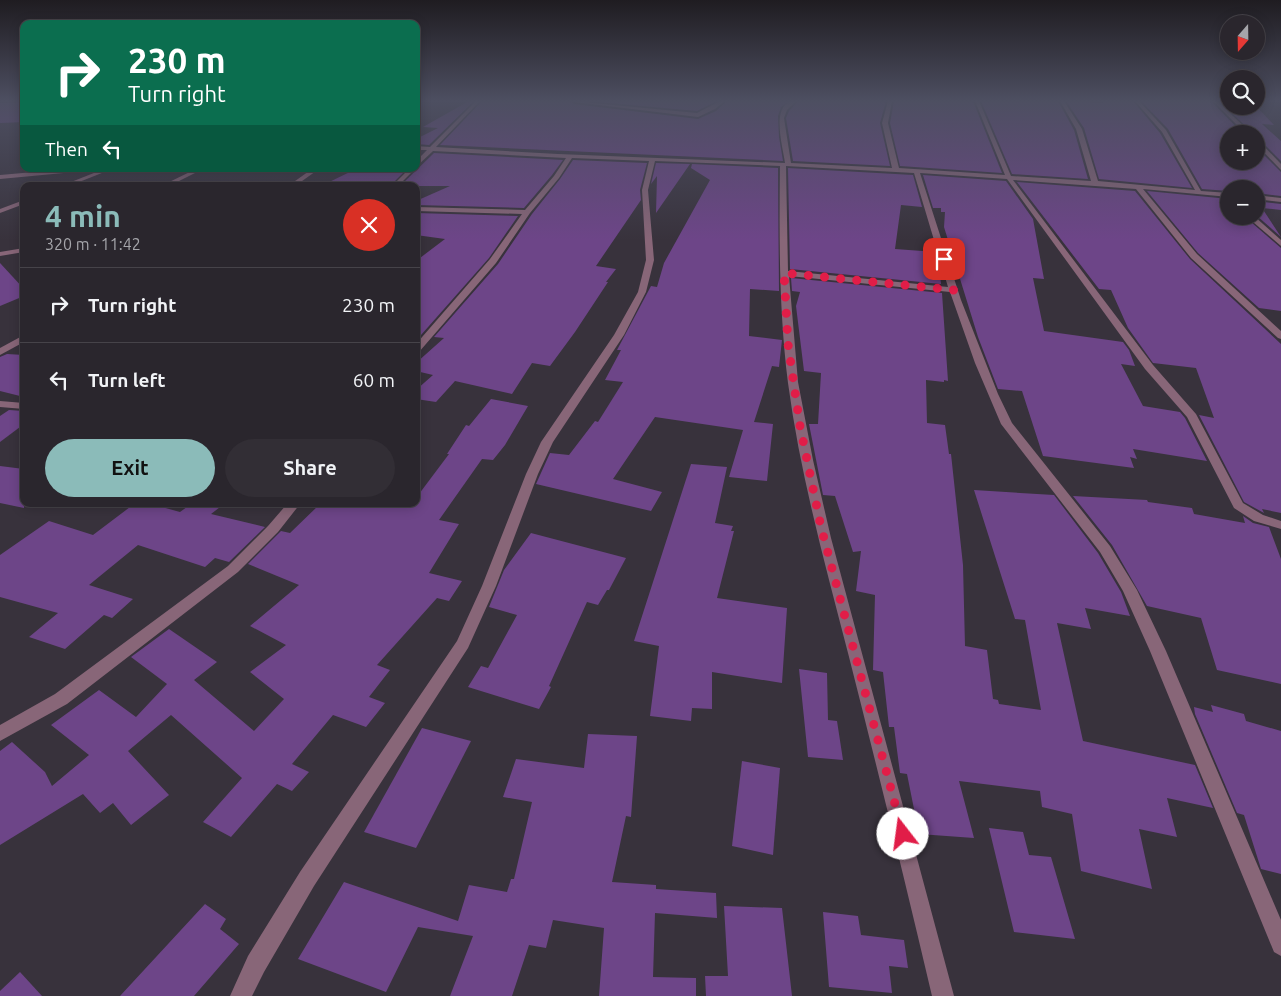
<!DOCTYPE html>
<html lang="en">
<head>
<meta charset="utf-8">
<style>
  :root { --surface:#2a262d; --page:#322e35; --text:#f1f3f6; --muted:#a5a5aa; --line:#464349; --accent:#8bbbb9 }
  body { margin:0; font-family:Ubuntu,sans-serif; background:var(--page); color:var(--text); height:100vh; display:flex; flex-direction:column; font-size:19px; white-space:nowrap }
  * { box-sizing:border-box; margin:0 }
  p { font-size:16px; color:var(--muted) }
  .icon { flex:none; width:28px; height:28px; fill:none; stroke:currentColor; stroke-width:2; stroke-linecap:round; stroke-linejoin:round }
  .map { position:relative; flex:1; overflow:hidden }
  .details { position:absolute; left:20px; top:182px; width:400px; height:325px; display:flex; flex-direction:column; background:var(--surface); border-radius:10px; box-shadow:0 2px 12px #0003,0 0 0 1px var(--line) }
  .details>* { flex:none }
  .guide { position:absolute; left:20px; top:20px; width:400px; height:152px; border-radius:10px; box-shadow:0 2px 12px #0003,0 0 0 1px var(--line); background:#0b6e4f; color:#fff; overflow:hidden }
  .needle { width:32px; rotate:200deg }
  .buttons { position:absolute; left:1220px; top:15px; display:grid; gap:10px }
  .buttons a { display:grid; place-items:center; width:45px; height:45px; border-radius:50%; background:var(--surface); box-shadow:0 2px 12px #0003,0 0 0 1px var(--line); font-size:25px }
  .pin { position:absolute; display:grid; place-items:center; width:42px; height:42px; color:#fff; margin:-21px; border-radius:10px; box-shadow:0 2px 8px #0006 }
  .me { position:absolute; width:55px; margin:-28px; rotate:345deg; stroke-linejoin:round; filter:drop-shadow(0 0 4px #0008) }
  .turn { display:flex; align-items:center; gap:18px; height:105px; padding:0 25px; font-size:22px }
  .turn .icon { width:65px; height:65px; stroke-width:2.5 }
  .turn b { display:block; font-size:35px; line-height:42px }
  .then { display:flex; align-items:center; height:48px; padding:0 25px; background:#0003; gap:10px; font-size:19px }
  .round { display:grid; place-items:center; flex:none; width:52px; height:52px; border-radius:26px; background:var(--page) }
  .head { display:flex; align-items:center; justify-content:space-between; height:85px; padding:0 25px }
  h1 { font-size:30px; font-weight:700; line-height:38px; color:var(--accent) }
  .primary-button { display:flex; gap:10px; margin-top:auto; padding:10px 25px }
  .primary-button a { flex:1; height:58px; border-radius:30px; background:var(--accent); color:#111; font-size:20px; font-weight:700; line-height:58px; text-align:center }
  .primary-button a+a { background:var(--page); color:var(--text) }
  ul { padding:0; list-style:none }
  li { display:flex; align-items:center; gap:15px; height:75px; padding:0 25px; border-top:1px solid var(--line) }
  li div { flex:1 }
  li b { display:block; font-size:19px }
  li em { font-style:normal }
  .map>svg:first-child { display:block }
  .building { fill:#6d4588 }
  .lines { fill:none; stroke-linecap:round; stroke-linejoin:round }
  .minor { fill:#886678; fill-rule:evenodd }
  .route { stroke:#e11d48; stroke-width:9; stroke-dasharray:0 16.2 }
</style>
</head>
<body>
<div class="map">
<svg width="1281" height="996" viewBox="0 0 1281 996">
  <rect width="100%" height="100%" fill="#38323c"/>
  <g class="building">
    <path d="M469,101h5l-45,44 -13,-1v-5l22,-11 -15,-1z"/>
    <path d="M482,101h88l4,3 124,15 18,-8 11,-10h63l-9,6 -3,9 1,21 4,24 -343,-16z"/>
    <path d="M587,101h130l-20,10z"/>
    <path d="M798,101h88l-6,22 10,43 -97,-5 -7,-43 3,-7z"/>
    <path d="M894,101h79l29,72 -102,-7 -10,-43z"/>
    <path d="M981,101h77l16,29 14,49 -76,-5z"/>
    <path d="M1066,101l38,2 -3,-2h32l27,32 32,55 -93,-9 -15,-51z"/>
    <path d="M1141,101h70l32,33h-14v27h27v-14l25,25v24l-25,-3v-4h-27v2l-27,-2 -34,-60z"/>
    <path d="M1219,101h10v5h27l18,19 -12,-1 19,17v20l-25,-25v-2h-2z"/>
    <path d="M24,102v20l-24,1v-20z"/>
    <path d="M434,153l129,7 -11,15 -28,33 -108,-3v-4l34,-15h-50z"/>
    <path d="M573,160l74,3 -7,27 1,10 -45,66 20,3 -10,13h2l-33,50 -25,34 -18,-3 -20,31 -57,-13 -19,21 -20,-3v-9l17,-15 -17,-4v-8l28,-25 -10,-1 64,-73 34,-50 28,-35z"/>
    <path d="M656,163l34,1 -34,49 1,-37 -6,8z"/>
    <path d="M692,164l86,4 1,123 -29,-2 -1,47 33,4 -3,27 -7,-1 -18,56 19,2 -6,57 -38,-4 14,-47 -88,-13 -42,62 49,13 -11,19 -115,-27 14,-31 19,2 26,-34 3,1 25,-40 -18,-2 16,-30h-4l34,-64 6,1 7,-24 46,-83 -19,-12z"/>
    <path d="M788,168l125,7 9,32 -21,-2 -6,44 41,3 3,13 2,19 -151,-15z"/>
    <path d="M356,169h51l-17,17h-69z"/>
    <path d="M923,175l83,6 27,38 11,60 -11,-1 11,53 79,11 6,8 6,16 -14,-2 22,42 37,6 5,6 22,43 -74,-12 4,10 -7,-2 4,11 -91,-12 -21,-65 -24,-2 -20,-52 -34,-110 1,-15h-4v-4h-8z"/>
    <path d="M1017,182l118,9 55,68 91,85v169l-19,-4 2,4 -20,-11 -45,-87 15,3 -18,-50 -43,-5 -25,-35 -17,-38 -12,-1z"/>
    <path d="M1147,191l82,8v17h15l37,32v63l-22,-3 -61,-55z"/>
    <path d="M1256,201l25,3v6l-19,-2 19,29 -25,-22z"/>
    <path d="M416,213l102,3 -29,42 -68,77h-5v-74l29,-22 -29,-4z"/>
    <path d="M0,263l24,26v7l-24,10z"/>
    <path d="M791,278l151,15 6,88 -4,-1v2l-18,-2 1,43 18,2 4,29h2l12,111 2,81 22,4 6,49 5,1 1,4 42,6 -16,-90 -10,-1 -41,-129 80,5 44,58 23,39 9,24 -45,-8 6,21 -34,-6 26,118 112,24 18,43 -46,-10 10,39 -38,-8 13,60 -71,-18 -9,-57 -30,-7 -2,-16 -81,-10 15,57 -55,-4 -12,-60 -7,-1 -6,-46h-5l-6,-55 -10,-2 2,-75 -19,-4 5,-40 -8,1 -18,-56 -12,-1 -14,-71h9l3,-51 -17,-2 -8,-65 4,-14 -8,-1z"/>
    <path d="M7,354l17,1v42l-24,-6v-34z"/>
    <path d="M491,399l37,7 -23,39 -12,15 -11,-1 -43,61 20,4 -30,49 33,8 -13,20 -12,-3 -60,67 13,5 -21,27 16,6 -19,24 -33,-12 -41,49 17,8 -17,19 -15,-7 -46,53 -28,-15 39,-44 -71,-63 -43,36 41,44 -38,30 -18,-22 -13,10 -17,-19 -83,51v-94l12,-9 33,30 7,14 37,-31 -38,-30 48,-35 37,27 31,-33 -36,-27 38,-28 48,33 -23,18 60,51 30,-32 -34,-27 36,-27 -36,-19 49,-41 -51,-21 33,-33 9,2 30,-29h96v-6l33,-44h-2l19,-29 3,1z"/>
    <path d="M9,410l15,1v13l-24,18v-26z"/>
    <path d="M691,464l36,3 -12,56 18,3 -2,5h3l-17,67 70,10 -5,75 -70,-11v37l-20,-1 -1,13 -41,-5 9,-70 -25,-5z"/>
    <path d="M0,466l24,3v39l-24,-5z"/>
    <path d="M1073,496l74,4 1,2 44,6 2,6 51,9 -2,-7 10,7 16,4 12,32v125l-64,-14 -16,-52 -54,-12 -35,-61z"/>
    <path d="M134,504h17l29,8 11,-8h33l-13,10 54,13 -36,35 -14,-4 -10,9 -67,-22 -49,40 44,14 -21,19 -8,-3 -39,34 -36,-12 29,-24 -58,-16v-42l49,-34 44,14z"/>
    <path d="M531,533l95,25 -17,32h-2l-9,15 -11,-3 -38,84 2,1 -12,22 -71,-22 13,-21 7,2 29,-53 -28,-8 15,-37z"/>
    <path d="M799,669l28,4 1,47 9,1 6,39 -35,-3z"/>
    <path d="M1211,705l33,9 2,7 35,10v143l-20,-5 -17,-54 -7,-2 -42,-99 -1,-7 19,5z"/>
    <path d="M422,728l49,13 -55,107 -52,-16z"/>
    <path d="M588,734l49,2 -6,81 -5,-1 -14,66 44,3v4l60,4 1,25 -62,-5 -2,64 43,1v18h-97l5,-68 -51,-8 -7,28 -17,-3 -17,51h-62l23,-60 -55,-9 -32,65 -88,-33 46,-77 114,39 11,-36 38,7 4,-13h3l18,-77 -29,-5 13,-38 68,9z"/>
    <path d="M742,761l38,7 -7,87 -41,-9z"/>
    <path d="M989,828l34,4 6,23 22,2 24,82 -61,-7z"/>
    <path d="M205,904l21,15 -6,10 19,15 -45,52h-74z"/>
    <path d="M724,906l58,2 10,88h-86l-1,-20h23z"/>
    <path d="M823,912l35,4 3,19 43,5 4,28 -19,-2 3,27 -63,-6z"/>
    <path d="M20,972l22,24h-42v-5z"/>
  </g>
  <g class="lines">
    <g class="minor">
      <path d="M416,101h7l-7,3z"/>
      <path d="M476,101h4l-44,46 122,7 227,9c-2,-16 -16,-62 11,-62l-9,9 -3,8 7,45 101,5 -10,-45 6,-22h4l-4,22 11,45 106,7 -30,-74h4l32,75 80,5 -15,-52 -16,-28h4l18,28 16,52 97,9 -33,-58 -27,-31h4l27,29 35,61 28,2v4l-86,-8 54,65 84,77v8l-3,-1 -87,-80 -55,-69 -123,-9 140,185 43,49 47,89 20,12 18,6v8l-27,-8 -20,-13 -47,-91 -42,-48 -138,-190 -87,-6 41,127 37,94 14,29 98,123 27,44 29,61 115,269v36l-7,-4 -124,-301 -27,-60 -23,-39 -99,-128 -26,-61 -25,-71 -161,-16 9,106 15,78 18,78 123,458h-22c-27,-115 -55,-229 -84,-343 -23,-89 -48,-179 -60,-270 -9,-72 -9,-144 -8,-217l-125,-5 -7,29 6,70 -8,32 -22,43 -71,107 -15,32 -42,112 -28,62 -154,238 -50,86 -12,24h-22l18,-40 52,-84 157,-231 25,-55 44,-112 15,-32 73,-107 24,-43 8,-32 -4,-70 7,-29 -77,-3 -13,20 -29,35 -34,50 -77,89 -3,1v-9l74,-85 32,-45 -106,-3v-4l109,3 29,-34 12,-18 -133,-7 -17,16v-6l11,-11h-11v-4l14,1zM786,166l128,7 34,114 -160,-16z"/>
      <path d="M572,101l125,12 23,-12h5l-10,8 -17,8 -124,-15z"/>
      <path d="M1213,101h4l35,33h-6z"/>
      <path d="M1256,138l25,26v6l-25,-26z"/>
      <path d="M68,169h20l-3,2 -85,8v-4z"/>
      <path d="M104,169h8l-43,17h-8z"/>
      <path d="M196,169h7l-34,17h-8z"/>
      <path d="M312,169h7l-24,17h-7z"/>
      <path d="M409,169h6l-17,17h-6z"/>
      <path d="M1256,195l25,3v4l-25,-3z"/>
      <path d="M24,200v4l-24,9v-4z"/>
      <path d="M1246,216h8l27,24v6z"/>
      <path d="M24,248v4l-24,4v-4z"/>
      <path d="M24,335v7l-24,13v-7z"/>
      <path d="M0,401l24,2v6l-24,-2z"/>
      <path d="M287,504h13l-22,28 -40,40 -171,132 -67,37v-16l55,-31 173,-128 40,-40z"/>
    </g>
  </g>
  <linearGradient id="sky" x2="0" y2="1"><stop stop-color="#1f1c21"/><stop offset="0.42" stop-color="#4d4f61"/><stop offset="1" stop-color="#4d4f61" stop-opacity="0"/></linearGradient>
  <rect width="1281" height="240" fill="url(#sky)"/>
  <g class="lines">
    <path class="route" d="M903,834l-82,-307 -21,-101 -12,-82 -4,-71 170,17 -10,-31"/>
  </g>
</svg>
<div class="buttons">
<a><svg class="needle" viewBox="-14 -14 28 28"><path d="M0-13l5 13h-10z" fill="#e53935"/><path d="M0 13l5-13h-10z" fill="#a5a5aa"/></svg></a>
<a><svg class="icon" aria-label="search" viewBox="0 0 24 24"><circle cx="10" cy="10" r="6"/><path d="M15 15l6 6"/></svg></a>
<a>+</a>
<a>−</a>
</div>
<div class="pin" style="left:944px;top:259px;background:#d93025"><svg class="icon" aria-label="arrive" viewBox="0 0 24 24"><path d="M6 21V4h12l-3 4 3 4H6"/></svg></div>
<svg class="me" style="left:903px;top:834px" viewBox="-20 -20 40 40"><circle r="19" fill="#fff"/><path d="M0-13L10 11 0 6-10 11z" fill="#e11d48"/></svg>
<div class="guide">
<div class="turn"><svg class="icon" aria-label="right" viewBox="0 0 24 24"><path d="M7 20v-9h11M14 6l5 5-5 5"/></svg><div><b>230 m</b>Turn right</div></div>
<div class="then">Then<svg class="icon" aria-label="left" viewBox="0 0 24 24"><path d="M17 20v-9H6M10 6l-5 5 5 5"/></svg></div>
</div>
<section class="details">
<div class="head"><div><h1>4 min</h1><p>320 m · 11:42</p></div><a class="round" style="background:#d93025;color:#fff"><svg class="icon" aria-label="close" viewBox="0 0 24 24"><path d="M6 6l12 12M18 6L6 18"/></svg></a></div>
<ul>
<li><svg class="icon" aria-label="right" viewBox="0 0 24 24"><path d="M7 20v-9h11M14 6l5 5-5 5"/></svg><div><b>Turn right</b></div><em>230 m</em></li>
<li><svg class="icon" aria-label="left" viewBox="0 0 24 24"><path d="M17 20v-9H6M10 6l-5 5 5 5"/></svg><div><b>Turn left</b></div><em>60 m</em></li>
</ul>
<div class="primary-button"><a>Exit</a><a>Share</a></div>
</section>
</div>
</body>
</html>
